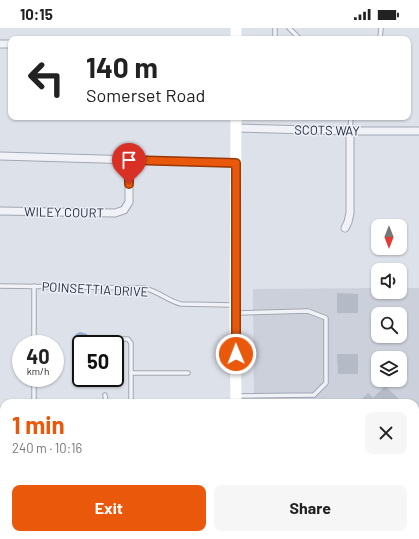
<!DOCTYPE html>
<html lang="en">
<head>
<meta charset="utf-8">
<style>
  :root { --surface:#fff; --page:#f6f6f6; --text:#222; --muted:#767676; --accent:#ea580c }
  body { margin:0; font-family:Barlow,sans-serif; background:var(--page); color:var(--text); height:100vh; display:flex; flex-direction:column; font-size:15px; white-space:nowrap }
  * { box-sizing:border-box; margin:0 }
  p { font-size:13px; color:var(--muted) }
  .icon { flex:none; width:22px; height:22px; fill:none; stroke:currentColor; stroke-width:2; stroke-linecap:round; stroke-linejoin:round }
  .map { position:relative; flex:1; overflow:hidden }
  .side { position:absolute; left:0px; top:371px; width:419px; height:140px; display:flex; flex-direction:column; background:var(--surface); border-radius:12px 12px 0 0; box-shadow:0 1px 3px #0004 }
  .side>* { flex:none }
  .guide { position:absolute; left:8px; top:8px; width:403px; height:84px; border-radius:8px; box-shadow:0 1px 3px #0004; background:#fff; color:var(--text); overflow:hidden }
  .needle { width:26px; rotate:180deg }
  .tools { position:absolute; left:371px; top:191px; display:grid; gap:8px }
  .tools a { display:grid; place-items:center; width:36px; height:36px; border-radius:8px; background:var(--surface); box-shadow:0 1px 3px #0004; font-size:20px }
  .speed { position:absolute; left:12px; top:307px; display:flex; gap:8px; font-size:20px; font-weight:700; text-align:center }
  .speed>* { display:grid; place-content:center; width:52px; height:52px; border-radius:50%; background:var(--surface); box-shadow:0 1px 3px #0004; line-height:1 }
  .speed small { font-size:10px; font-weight:400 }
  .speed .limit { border:2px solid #111; border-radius:6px; background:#fff; color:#111 }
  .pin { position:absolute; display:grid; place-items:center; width:34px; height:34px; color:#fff; margin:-41px -17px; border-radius:50% 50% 50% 0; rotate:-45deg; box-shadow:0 0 4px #0007 }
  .pin .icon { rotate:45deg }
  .me { position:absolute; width:44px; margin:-22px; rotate:359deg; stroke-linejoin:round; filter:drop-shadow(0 0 3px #0008) }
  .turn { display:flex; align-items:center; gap:14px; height:84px; padding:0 12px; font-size:18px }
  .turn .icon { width:52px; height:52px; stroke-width:2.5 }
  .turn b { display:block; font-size:28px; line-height:34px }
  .round { display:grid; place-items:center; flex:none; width:42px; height:42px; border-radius:8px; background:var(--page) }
  .summary { display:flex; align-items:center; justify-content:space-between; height:68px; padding:0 12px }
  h1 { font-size:24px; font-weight:700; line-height:30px; color:var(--accent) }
  .cta { display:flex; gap:8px; margin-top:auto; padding:8px 12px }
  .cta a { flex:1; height:46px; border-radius:8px; background:var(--accent); color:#fff; font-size:16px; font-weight:700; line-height:46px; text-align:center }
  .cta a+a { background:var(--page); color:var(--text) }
  .status { display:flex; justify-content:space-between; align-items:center; height:28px; padding:0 20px; background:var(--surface); direction:ltr }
  .status svg { height:11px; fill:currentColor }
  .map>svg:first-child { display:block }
  .built { fill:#cbd0db; fill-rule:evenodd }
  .water { fill:#94accd }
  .building { fill:#b4bac6 }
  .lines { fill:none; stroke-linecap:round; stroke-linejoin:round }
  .service-casing { stroke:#a2a8b3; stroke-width:5.5 }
  .minor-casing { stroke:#a2a8b3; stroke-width:9 }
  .service { stroke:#f0f2f7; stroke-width:3.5 }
  .minor { stroke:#f0f2f7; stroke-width:7 }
  .secondary { stroke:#fff; stroke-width:11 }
  .route-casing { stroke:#983908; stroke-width:10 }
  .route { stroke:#ea580c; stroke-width:7 }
  .labels { text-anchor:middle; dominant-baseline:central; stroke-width:3; stroke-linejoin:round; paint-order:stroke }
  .street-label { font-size:13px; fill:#252e41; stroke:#edf0f6 }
</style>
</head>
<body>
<div class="status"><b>10:15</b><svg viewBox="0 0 49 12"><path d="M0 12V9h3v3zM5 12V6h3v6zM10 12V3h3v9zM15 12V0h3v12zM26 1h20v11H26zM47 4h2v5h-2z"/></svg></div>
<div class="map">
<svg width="419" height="511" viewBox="0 0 419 511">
  <rect width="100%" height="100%" fill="#dde1e9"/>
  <path class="built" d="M378,260v4h22v-4h19v251h-164v-4h160v-132h-161l-1,-114zM378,286h22v22h-22zM378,330h22v22h-22z"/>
  <path class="water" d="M80,304l7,2 3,10h-9v6c-5,-7 -12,-14 -1,-18z"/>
  <g class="building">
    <path d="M337,265l21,1v19h-21z"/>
    <path d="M337,326h21v20h-20z"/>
    <path d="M385,358l18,17h-47l3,-3 1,1 8,-8 5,5z"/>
  </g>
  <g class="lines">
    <g class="service-casing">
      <g id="service">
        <path d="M275,0v11"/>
        <path d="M289,0l11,11"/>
        <path d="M380,11l1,-11"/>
        <path d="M350,103l1,-14"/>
        <path d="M0,258l144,2c14,3 24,13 37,16l52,1"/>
        <path d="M34,258v58"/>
        <path d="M237,285l71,-2 18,7v65l-12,12 -77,1"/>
        <path d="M103,316l4,-5h21l3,4v60"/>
        <path d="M131,345h57"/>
        <path d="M76,348h5"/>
        <path d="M34,350v25"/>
        <path d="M105,367l1,8"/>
        <path d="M0,477h4"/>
        <path d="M35,507v4"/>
        <path d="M107,507v4"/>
        <path d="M131,507l1,4"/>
      </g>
    </g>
    <g class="minor-casing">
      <g id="minor">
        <path d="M0,16h11"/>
        <path d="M236,100l114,3h69"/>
        <path d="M0,128l236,7"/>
        <path d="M0,183l115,2 9,-3 5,-8v-42"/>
        <path d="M345,200l3,-6 2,-9v-82"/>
      </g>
    </g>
    <use href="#service" class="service"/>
    <use href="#minor" class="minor"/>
    <g class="secondary">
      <path d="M236,11v-11"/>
      <path d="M236,89l-1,196 1,90"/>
      <path d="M239,507v4"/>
    </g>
  </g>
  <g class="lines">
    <g class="route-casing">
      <path id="route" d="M129,156v-24l107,3v191"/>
    </g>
    <use href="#route" class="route"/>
  </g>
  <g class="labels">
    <g class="street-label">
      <text transform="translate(327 102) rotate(1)">SCOTS WAY</text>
      <text transform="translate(64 184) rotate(1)">WILEY COURT</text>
      <text transform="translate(95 261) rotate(3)">POINSETTIA DRIVE</text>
    </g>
  </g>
</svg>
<div class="tools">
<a><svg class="needle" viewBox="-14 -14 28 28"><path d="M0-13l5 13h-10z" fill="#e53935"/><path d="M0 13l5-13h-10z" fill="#767676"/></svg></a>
<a><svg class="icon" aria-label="sound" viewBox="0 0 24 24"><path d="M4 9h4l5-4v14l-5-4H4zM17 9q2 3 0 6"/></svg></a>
<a><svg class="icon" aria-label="search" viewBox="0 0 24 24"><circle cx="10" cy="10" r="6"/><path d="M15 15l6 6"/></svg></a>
<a><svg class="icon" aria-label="layers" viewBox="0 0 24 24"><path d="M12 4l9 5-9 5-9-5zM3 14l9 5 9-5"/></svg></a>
</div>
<div class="speed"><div>40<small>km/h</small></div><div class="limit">50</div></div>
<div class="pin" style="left:129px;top:156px;background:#d93025"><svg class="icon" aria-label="arrive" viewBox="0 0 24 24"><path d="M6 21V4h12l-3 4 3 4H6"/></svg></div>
<svg class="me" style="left:236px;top:326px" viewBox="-20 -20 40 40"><circle r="17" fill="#ea580c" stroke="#fff" stroke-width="3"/><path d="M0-11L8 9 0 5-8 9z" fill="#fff"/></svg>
<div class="guide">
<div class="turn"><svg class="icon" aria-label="left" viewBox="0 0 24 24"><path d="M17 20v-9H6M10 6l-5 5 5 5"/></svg><div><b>140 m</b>Somerset Road</div></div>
</div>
<section class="side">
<div class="summary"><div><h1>1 min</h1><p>240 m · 10:16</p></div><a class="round"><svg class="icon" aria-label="close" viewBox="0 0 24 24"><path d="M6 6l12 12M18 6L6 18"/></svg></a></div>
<div class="cta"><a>Exit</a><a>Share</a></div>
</section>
</div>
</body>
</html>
